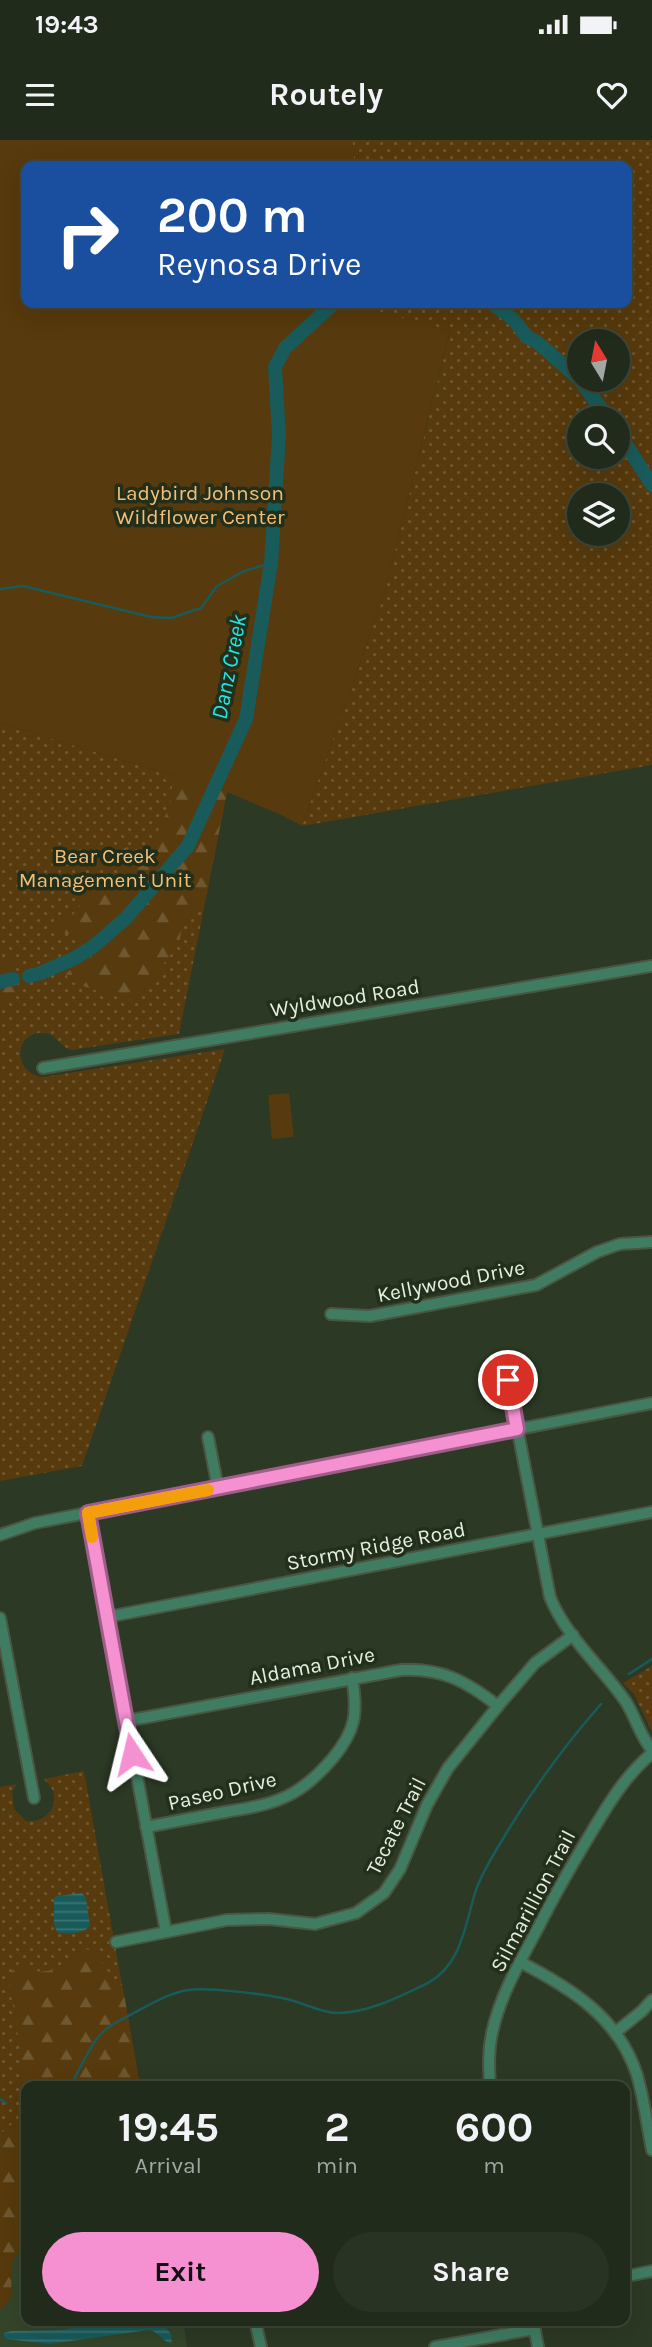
<!DOCTYPE html>
<html lang="en">
<head>
<meta charset="utf-8">
<style>
  :root { --surface:#212b1b; --page:#293324; --text:#f1f3f6; --muted:#a2a7a3; --line:#3e473a; --accent:#f590d1 }
  body { margin:0; font-family:Karla,sans-serif; background:var(--page); color:var(--text); height:100vh; display:flex; flex-direction:column; font-size:26px; white-space:nowrap }
  * { box-sizing:border-box; margin:0 }
  p { font-size:23px; color:var(--muted) }
  .icon { flex:none; width:38px; height:38px; fill:none; stroke:currentColor; stroke-width:2; stroke-linecap:round; stroke-linejoin:round }
  .map { position:relative; flex:1; overflow:hidden }
  .drawer { position:absolute; left:21px; top:1941px; width:609px; height:245px; display:flex; flex-direction:column; background:var(--surface); border-radius:14px; box-shadow:0 7px 28px #0002,0 0 0 2px var(--line) }
  .drawer>* { flex:none }
  .top-card { position:absolute; left:21px; top:21px; width:611px; height:147px; border-radius:14px; box-shadow:0 7px 28px #0002,0 0 0 2px var(--line); background:#1a4fa0; color:#fff; overflow:hidden }
  .needle { width:46px; rotate:350deg }
  .buttons { position:absolute; left:567px; top:189px; display:grid; gap:14px }
  .buttons a { display:grid; place-items:center; width:63px; height:63px; border-radius:50%; background:var(--surface); box-shadow:0 7px 28px #0002,0 0 0 2px var(--line); font-size:35px }
  .pin { position:absolute; display:grid; place-items:center; width:60px; height:60px; color:#fff; margin:-30px; border:4px solid #fff; border-radius:50%; box-shadow:0 2px 7px #0007 }
  .me { position:absolute; width:77px; margin:-38px; rotate:350deg; stroke-linejoin:round; filter:drop-shadow(0 0 5px #0008) }
  .turn { display:flex; align-items:center; gap:24px; height:147px; padding:0 21px; font-size:32px }
  .turn .icon { width:91px; height:91px; stroke-width:2.5 }
  .turn b { display:block; font-size:49px; line-height:60px }
  .eta { display:flex; justify-content:space-evenly; align-items:center; height:119px; text-align:center }
  .eta b { font-size:42px; font-weight:700; line-height:49px }
  .cta { display:flex; gap:14px; margin-top:auto; padding:14px 21px }
  .cta a { flex:1; height:80px; border-radius:42px; background:var(--accent); color:#111; font-size:28px; font-weight:700; line-height:80px; text-align:center }
  .cta a+a { background:var(--page); color:var(--text) }
  .status { display:flex; justify-content:space-between; align-items:center; height:49px; padding:0 35px; background:var(--surface); direction:ltr }
  .status svg { height:19px; fill:currentColor }
  header { display:flex; justify-content:space-between; align-items:center; height:91px; padding:0 21px; background:var(--surface); font-size:32px; font-weight:700 }
  .map>svg:first-child { display:block }
  .built { fill:#344529 }
  .grass { fill:url(#grass-dots); fill-rule:evenodd }
  .forest { fill:url(#forest-firs) }
  .garden { fill:#573a0d }
  .water { fill:url(#water-rules) }
  .lines { fill:none; stroke-linecap:round; stroke-linejoin:round }
  .stream { stroke:#195b5b; stroke-width:2.5 }
  .river { stroke:#195b5b; stroke-width:14 }
  .minor-casing { stroke:#4a5642; stroke-width:14 }
  .minor { stroke:#3f7c62; stroke-width:10 }
  .route-casing { stroke:#9f5e88; stroke-width:18 }
  .route { stroke:#f590d1; stroke-width:12 }
  .slow { stroke:#f59e0b; stroke-width:12 }
  .labels { text-anchor:middle; dominant-baseline:central; stroke-width:7; stroke-linejoin:round; paint-order:stroke }
  .park-label { font-size:21px; fill:#f6bf77; stroke:#222f1a }
  .street-label { font-size:21px; fill:#e6efe1; stroke:#222f1a }
  .water-label { font-size:23px; font-style:italic; fill:#27e4e4; stroke:#222f1a }
</style>
</head>
<body>
<div class="status"><b>19:43</b><svg viewBox="0 0 49 12"><path d="M0 12V9h3v3zM5 12V6h3v6zM10 12V3h3v9zM15 12V0h3v12zM26 1h20v11H26zM47 4h2v5h-2z"/></svg></div>
<header><svg class="icon" aria-label="menu" viewBox="0 0 24 24"><path d="M4 6h16M4 12h16M4 18h16"/></svg>Routely<svg class="icon" aria-label="heart" viewBox="0 0 24 24"><path d="M12 20l-8-8c-3-5 5-10 8-4 3-6 11-1 8 4z"/></svg></header>
<div class="map">
<svg width="652" height="2207" viewBox="0 0 652 2207">
  <defs>
    <pattern id="grass-dots" width="8" height="8" patternUnits="userSpaceOnUse" patternTransform="scale(1.75)"><rect width="8" height="8" fill="#573a0d"/><path d="M2 2h.1M6 6h.1" fill="none" stroke="#6f5730" stroke-width="1.8" stroke-linecap="round"/></pattern>
    <pattern id="forest-firs" width="22" height="20" patternUnits="userSpaceOnUse" patternTransform="scale(1.75)"><rect width="22" height="20" fill="#573a0d"/><path d="M5 1l3.5 6h-7zM16 11l3.5 6h-7z" fill="#6f5730"/></pattern>
    <pattern id="water-rules" width="6" height="5" patternUnits="userSpaceOnUse" patternTransform="scale(1.75)"><rect width="6" height="5" fill="#195b5b"/><path d="M0 2.5h6" fill="none" stroke="#3a7372"/></pattern>
  </defs>
  <rect width="100%" height="100%" fill="#2c3924"/>
  <path class="built" d="M26,2071v109l157,1 4,26h-187v-78z"/>
  <g class="grass">
    <path d="M352,0h300v625l-350,61 82,-231 66,-263 -77,-22 -1,-7h254v-137h-271zM579,201h39v39h-39zM579,278h39v39h-39zM579,355h39v39h-39z"/>
    <path d="M0,583l227,69 -48,242 -108,16c-11,-3 -15,-17 -28,-17 -29,-1 -31,39 -1,44l183,-28 -143,417 -82,15z"/>
    <path d="M652,1526v66l-18,-38 -11,-11z"/>
    <path d="M84,1631l56,315h-114l-26,183v-482l17,-3 -5,7 2,18 12,12c26,3 39,-27 17,-42z"/>
  </g>
  <g class="forest">
    <path d="M175,636l52,16 -24,119 -19,6 -5,26 -35,48 -9,9 -26,-5 -40,-14 -3,-7c14,-12 18,-22 12,-40h-11l-8,-3 -3,-6 4,-6 10,-1 10,-12 3,-18 8,-4 14,8 4,-8 11,-3 6,-9 -9,-13 2,-8 8,-4 16,9c6,-6 25,-44 27,-52 3,-10 0,-19 5,-28z"/>
    <path d="M4,817l10,6 3,29 -11,9h-6v-42z"/>
    <path d="M87,1809c17,7 20,29 36,39l17,98h-114v154l-14,24 -1,34 -11,12v-176l18,-15 4,-58 -14,-85 13,-15c2,3 4,7 8,8 18,9 46,-8 58,-20z"/>
  </g>
  <g class="garden">
    <path d="M0,0h352l3,26h-329v137h346l2,7 76,21 -66,264 -82,231 -21,-11 -54,-23 -227,-69z"/>
    <path d="M289,953l5,44 -22,2 -4,-44z"/>
  </g>
  <g class="water">
    <path d="M82,1753l4,5 4,28c-7,8 -23,9 -33,6l-3,-8v-26l3,-2z"/>
    <path d="M160,2180l11,14 1,10c-10,-2 -13,-13 -24,-14l-98,14 -44,-5 -2,-3v-3l7,-2 48,-1 62,-9z"/>
  </g>
  <g class="lines">
    <g class="stream">
      <path d="M0,449l23,-3 128,31 20,1 30,-10 16,-22 27,-15 27,-8"/>
      <path d="M629,1534l23,-15"/>
      <path d="M70,1946c9,-15 16,-32 26,-46 9,-13 24,-20 38,-27 17,-9 35,-20 54,-23 20,-3 73,4 94,8 19,3 37,15 56,15 30,0 63,-17 90,-30 33,-18 37,-57 47,-90 7,-22 21,-42 32,-61 28,-46 58,-87 94,-128"/>
      <path d="M0,1959l6,4"/>
      <path d="M21,1966l5,1"/>
    </g>
    <g class="river">
      <path d="M492,163l22,17 13,17 10,5 42,37"/>
      <path d="M580,240l28,38"/>
      <path d="M618,292l34,53"/>
      <path d="M29,836l12,-3 34,-15 19,-12 32,-28 62,-72 58,-127 25,-156 8,-128 -4,-68 10,-19 49,-45"/>
      <path d="M0,842l13,-3"/>
    </g>
    <g class="minor-casing">
      <g id="minor">
        <path d="M43,928l609,-102"/>
        <path d="M331,1174l39,2 166,-31 61,-33 23,-8 32,-2"/>
        <path d="M508,1240l42,217c16,40 52,70 76,105 10,16 14,34 26,48"/>
        <path d="M208,1297l10,51"/>
        <path d="M88,1373l78,419"/>
        <path d="M0,1395l35,-12 617,-120"/>
        <path d="M107,1477l545,-105"/>
        <path d="M0,1478l34,180"/>
        <path d="M126,1581l275,-51c41,-2 65,11 97,36"/>
        <path d="M146,1687c27,-5 53,-10 79,-15 23,-4 47,-7 68,-19 16,-9 28,-21 40,-35 23,-28 25,-45 19,-80"/>
        <path d="M116,1802l111,-22 42,-1 46,5 41,-11 28,-20 16,-24 27,-64 21,-37 50,-62 37,-43 38,-28"/>
        <path d="M520,1822c51,26 99,56 117,113 7,24 10,50 15,75"/>
        <path d="M616,1892l26,-21 10,-11"/>
        <path d="M490,1946c-1,-18 -2,-35 2,-53 8,-38 29,-73 47,-107 16,-32 34,-63 52,-93 18,-30 34,-57 61,-80"/>
        <path d="M632,2135l20,-4"/>
        <path d="M255,2180l6,27"/>
        <path d="M533,2180l5,27"/>
        <path d="M435,2207l99,-18"/>
      </g>
    </g>
    <use href="#minor" class="minor"/>
  </g>
  <g class="lines">
    <g class="route-casing">
      <path id="route" d="M132,1614l-44,-241 429,-84 -9,-49"/>
    </g>
    <use href="#route" class="route"/>
    <path class="slow" d="M92,1397l-4,-24 120,-23"/>
  </g>
  <g class="labels">
    <g class="park-label">
      <text x="200" y="353">Ladybird Johnson<tspan x="200" dy="24">Wildflower Center</tspan></text>
      <text x="105" y="716">Bear Creek<tspan x="105" dy="24">Management Unit</tspan></text>
    </g>
    <g class="street-label">
      <text transform="translate(345 858) rotate(-9)">Wyldwood Road</text>
      <text transform="translate(451 1141) rotate(-11)">Kellywood Drive</text>
      <text transform="translate(376 1406) rotate(-11)">Stormy Ridge Road</text>
      <text transform="translate(312 1526) rotate(-11)">Aldama Drive</text>
      <text transform="translate(222 1651) rotate(-13)">Paseo Drive</text>
      <text transform="translate(396 1686) rotate(-63)">Tecate Trail</text>
      <text transform="translate(533 1761) rotate(-62)">Silmarillion Trail</text>
    </g>
    <g class="water-label">
      <text transform="translate(229 527) rotate(-79)">Danz Creek</text>
    </g>
  </g>
</svg>
<div class="buttons">
<a><svg class="needle" viewBox="-14 -14 28 28"><path d="M0-13l5 13h-10z" fill="#e53935"/><path d="M0 13l5-13h-10z" fill="#a2a7a3"/></svg></a>
<a><svg class="icon" aria-label="search" viewBox="0 0 24 24"><circle cx="10" cy="10" r="6"/><path d="M15 15l6 6"/></svg></a>
<a><svg class="icon" aria-label="layers" viewBox="0 0 24 24"><path d="M12 4l9 5-9 5-9-5zM3 14l9 5 9-5"/></svg></a>
</div>
<div class="pin" style="left:508px;top:1240px;background:#d93025"><svg class="icon" aria-label="arrive" viewBox="0 0 24 24"><path d="M6 21V4h12l-3 4 3 4H6"/></svg></div>
<svg class="me" style="left:132px;top:1614px" viewBox="-20 -20 40 40"><path d="M0-17L14 15 0 8-14 15z" fill="#f590d1" stroke="#fff" stroke-width="4"/></svg>
<div class="top-card">
<div class="turn"><svg class="icon" aria-label="right" viewBox="0 0 24 24"><path d="M7 20v-9h11M14 6l5 5-5 5"/></svg><div><b>200 m</b>Reynosa Drive</div></div>
</div>
<section class="drawer">
<div class="eta">
<div><b>19:45</b><p>Arrival</p></div>
<div><b>2</b><p>min</p></div>
<div><b>600</b><p>m</p></div>
</div>
<div class="cta"><a>Exit</a><a>Share</a></div>
</section>
</div>
</body>
</html>
